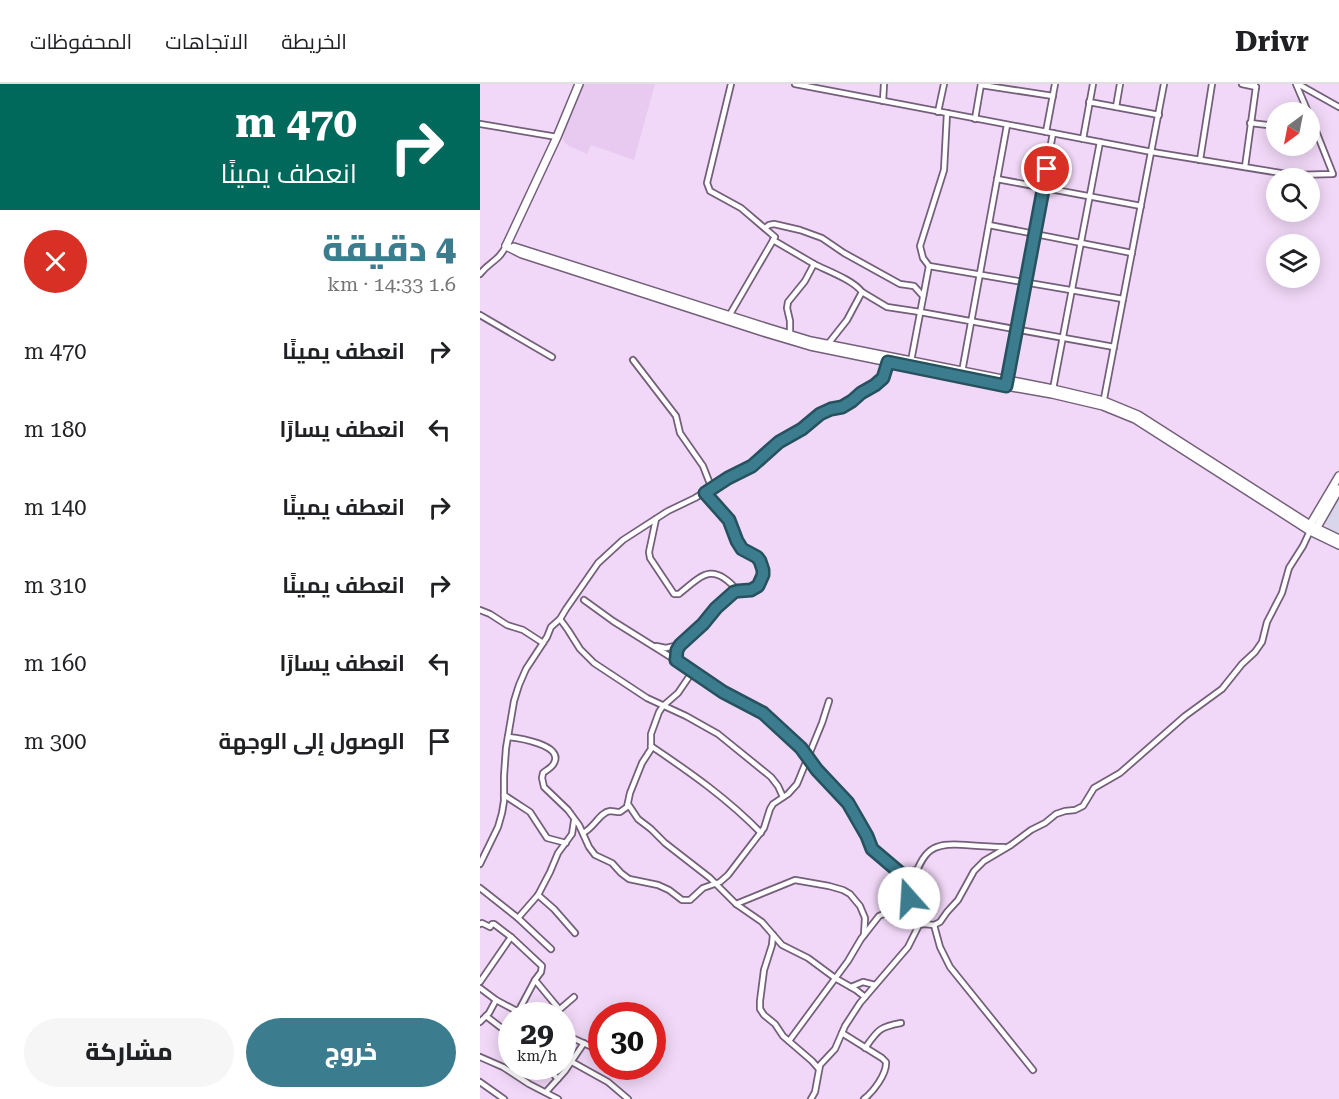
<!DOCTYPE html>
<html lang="ar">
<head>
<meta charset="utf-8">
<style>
  :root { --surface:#fff; --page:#f6f6f6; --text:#202124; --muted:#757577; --line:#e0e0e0; --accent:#3b7c8f }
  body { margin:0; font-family:"Roboto Serif",Cairo,serif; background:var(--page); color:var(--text); direction:rtl; height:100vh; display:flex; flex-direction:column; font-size:22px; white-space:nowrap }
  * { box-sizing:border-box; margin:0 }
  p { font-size:20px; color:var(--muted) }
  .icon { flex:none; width:33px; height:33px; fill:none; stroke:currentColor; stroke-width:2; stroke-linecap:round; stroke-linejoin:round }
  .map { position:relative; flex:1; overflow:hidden; direction:ltr }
  .sheet { display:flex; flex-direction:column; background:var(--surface); width:480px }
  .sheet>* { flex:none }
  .top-card { background:#00695c; color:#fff; overflow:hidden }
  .needle { width:39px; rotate:212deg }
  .fabs { position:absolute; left:786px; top:18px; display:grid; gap:12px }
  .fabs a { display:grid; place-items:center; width:54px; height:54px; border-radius:50%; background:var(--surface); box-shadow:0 3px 15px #0003; font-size:30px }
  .speed { position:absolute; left:18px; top:918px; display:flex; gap:12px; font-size:30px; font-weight:700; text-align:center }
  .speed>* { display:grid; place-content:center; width:78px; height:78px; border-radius:50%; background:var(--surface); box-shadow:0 3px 15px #0003; line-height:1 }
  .speed small { font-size:15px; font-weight:400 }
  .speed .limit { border:9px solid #d22; background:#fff; color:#111 }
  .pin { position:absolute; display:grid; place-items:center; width:51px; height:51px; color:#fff; margin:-26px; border:3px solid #fff; border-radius:50%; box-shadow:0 2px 6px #0007 }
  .me { position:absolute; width:66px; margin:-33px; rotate:341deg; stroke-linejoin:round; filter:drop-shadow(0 0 4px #0008) }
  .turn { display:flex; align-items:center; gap:21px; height:126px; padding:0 24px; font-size:27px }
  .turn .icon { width:78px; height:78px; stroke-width:2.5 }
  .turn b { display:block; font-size:42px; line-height:51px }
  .round { display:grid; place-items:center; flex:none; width:63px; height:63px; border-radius:32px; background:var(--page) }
  .headline { display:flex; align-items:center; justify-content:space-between; height:102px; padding:0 24px }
  h1 { font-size:36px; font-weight:800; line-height:45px; color:var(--accent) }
  .button { display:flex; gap:12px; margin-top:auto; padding:12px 24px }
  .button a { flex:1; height:69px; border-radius:36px; background:var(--accent); color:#fff; font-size:24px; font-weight:800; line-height:69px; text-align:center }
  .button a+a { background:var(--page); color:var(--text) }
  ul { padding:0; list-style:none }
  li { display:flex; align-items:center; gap:18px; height:78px; padding:0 24px }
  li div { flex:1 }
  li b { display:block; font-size:22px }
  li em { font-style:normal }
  header { display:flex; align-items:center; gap:36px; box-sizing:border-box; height:84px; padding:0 30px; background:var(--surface); border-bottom:2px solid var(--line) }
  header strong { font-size:28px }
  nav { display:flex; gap:33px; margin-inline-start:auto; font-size:21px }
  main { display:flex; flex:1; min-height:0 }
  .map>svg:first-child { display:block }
  .built { fill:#e8caf0 }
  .education { fill:#d9d5eb }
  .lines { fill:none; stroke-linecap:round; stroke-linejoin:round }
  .street-casing { stroke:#745f7a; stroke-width:8 }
  .secondary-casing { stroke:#745f7a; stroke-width:10 }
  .street { stroke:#fff; stroke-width:4.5 }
  .secondary { stroke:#fff; stroke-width:7 }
  .route-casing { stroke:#26515d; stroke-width:15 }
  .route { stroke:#3b7c8f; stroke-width:10 }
</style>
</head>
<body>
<header>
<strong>Drivr</strong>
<nav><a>الخريطة</a><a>الاتجاهات</a><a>المحفوظات</a></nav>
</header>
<main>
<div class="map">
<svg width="859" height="1015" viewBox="0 0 859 1015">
  <rect width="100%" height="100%" fill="#f1d8f8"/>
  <path class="built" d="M102,0h73l-21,76 -43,-15 -4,9 -18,-8 -4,-3 -2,-4 1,-6z"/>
  <path class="education" d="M859,405v47l-8,-3 -6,-9 -3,-6z"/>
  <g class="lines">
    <g class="street-casing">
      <g id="street">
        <path d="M315,0l357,68 141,23 40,-1 -23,-58"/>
        <path d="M762,0l14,3"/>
        <path d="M816,0l12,28"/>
        <path d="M818,0l41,23"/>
        <path d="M501,1l72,11"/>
        <path d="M403,17l1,-17"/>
        <path d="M609,18l70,13"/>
        <path d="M636,23l4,-23"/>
        <path d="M458,28l6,-28"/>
        <path d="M467,29l-3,57 -24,76 3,12 6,8 194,33"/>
        <path d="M495,35l6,-35"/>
        <path d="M770,39l26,3"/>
        <path d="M0,40l77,13"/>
        <path d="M566,48l9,-48"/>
        <path d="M603,55l10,-55"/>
        <path d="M720,76l12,-76"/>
        <path d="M765,83l11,-80 -2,-3"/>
        <path d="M517,95l144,27"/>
        <path d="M509,141l143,28"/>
        <path d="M285,144l4,-3 5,-1 26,6 22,8 22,15 56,31 14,2 9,10"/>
        <path d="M293,156l41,24 -9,17 -17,21 -1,6 3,13v14"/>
        <path d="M334,180c14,7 39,16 48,28l-15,28 -19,24"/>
        <path d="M0,190c10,-13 18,-12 26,-28"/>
        <path d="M382,208l25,15 33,5 194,35"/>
        <path d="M0,231l72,42"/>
        <path d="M249,232l46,-79 -34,-29 -31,-17 -3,-8 24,-99"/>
        <path d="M153,276l43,56 4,17 23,33 9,23"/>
        <path d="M431,277l18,-95"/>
        <path d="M482,288l45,-247"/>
        <path d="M527,297l46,-248"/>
        <path d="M573,305l47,-247"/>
        <path d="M623,320l61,-320"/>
        <path d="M176,435l-7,33 1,6 24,36h5c24,-20 34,-32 59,-3"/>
        <path d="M104,516l29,21 80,50 30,21 34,17 12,9 32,30 16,22 26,27 9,12 20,40 5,5 24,19 10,14"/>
        <path d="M0,526l10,4 17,11 16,5 20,13"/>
        <path d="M80,535l8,11 12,19 14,14 53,35 39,18 32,18 53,43 7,9 5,11"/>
        <path d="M176,562l10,2 13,-3"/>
        <path d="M196,576l1,-10 2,-5 24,-21 13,-16 18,-16 4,-1 13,-1 7,-4 5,-11v-5l-3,-9 -3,-4 -15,-8 -5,-8 -8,-21 -24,-27"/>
        <path d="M28,653c11,1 56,8 46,26 -2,5 -8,7 -11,10l-1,5 2,9 24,23 11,15 10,22 6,8 17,8 9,10 8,6 29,6 11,5 13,10h8l13,-12 17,-6 8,-7 36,-47 6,-19 3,-5 15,-10 9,-10 25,-61 7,-22"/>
        <path d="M171,662c40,27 77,53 110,87"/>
        <path d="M24,711l26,17 17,26 19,5"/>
        <path d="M148,720l10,15 13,10 14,14 45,35 26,26 26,18 20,23 26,13 27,20 21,12 9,7"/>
        <path d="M103,749c11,-5 17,-21 27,-22 3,0 6,1 10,1l7,-5 3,-14 12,-30 9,-14v-15l8,-22 4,-6 15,-13 15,-22"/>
        <path d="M0,780l18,-37 4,-14 2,-12v-25l2,-28 8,-47 5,-16 7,-16 21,-32 4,-10 9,-8 6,-10 32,-46 25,-23 45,-29 27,-13 33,-20 24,-12 27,-24 23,-13 18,-15 22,-7 10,-6 14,-11 13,-8 6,-8 3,-12"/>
        <path d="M420,786l7,1 11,-1"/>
        <path d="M0,804l38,30 33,31"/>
        <path d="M58,811l16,14 21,24"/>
        <path d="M256,820l59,-24 34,6 14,4 7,4 10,12 5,12 -1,17"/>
        <path d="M38,834l20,-23 12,-23 8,-19 14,-19 2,-13"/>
        <path d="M433,835c-7,-10 -5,-24 -1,-36 12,-33 19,-41 54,-38 13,1 25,2 38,2"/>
        <path d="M0,840l2,-1 8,4 2,-3h2l17,13 31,29 -1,6 -6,8 -17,32"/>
        <path d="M454,841l6,22 10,20 83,103"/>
        <path d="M293,851l-1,10 -8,25 -4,31v8l4,6 11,9 8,12 29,25 7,8"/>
        <path d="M55,896l24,29"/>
        <path d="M0,898l31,-45"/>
        <path d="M371,903l12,-5 12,3"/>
        <path d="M0,904l16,12 30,16"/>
        <path d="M6,932l26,20"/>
        <path d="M72,932l22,-19"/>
        <path d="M0,938l9,-9 7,-13"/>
        <path d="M82,949l34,16"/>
        <path d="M362,949l40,25 4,4c1,12 -13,30 -22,37"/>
        <path d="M309,957l59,-80 13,-22 18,-23 7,-3h4l24,8"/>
        <path d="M385,964c13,-18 14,-21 36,-25"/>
        <path d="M0,973l23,10 26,17 29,15"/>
        <path d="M92,978l36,20 20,17"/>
        <path d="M65,982l13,13"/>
        <path d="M0,998l24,17"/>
        <path d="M66,1008l19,-21 19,-28"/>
        <path d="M331,1015l4,-7 5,-27 15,-16 10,-23 15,-23 48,-56 11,-22 5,-1 10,1 6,-3 7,-10 11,-12 16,-29 10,-10 27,-16 20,-15 14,-7 11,-9 9,-3 10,-1 8,-4 11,-18 26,-15 65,-57 37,-27 20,-25 13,-12 7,-10 5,-20 15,-29 7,-25 14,-22 7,-15"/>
      </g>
    </g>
    <g class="secondary-casing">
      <g id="secondary">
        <path d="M26,162l16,8 241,78 47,14 196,40 46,8 51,12 32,13 175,112 29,14"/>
        <path d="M26,162l51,-109 22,-53"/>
        <path d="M34,163l251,80 46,14 242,48 51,12 34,14 172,110 29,14"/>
        <path d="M859,392l-29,49v6l6,-2 23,-40"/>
      </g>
    </g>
    <use href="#street" class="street"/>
    <use href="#secondary" class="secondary"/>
  </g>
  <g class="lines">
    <g class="route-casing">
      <path id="route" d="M429,814l1,-11 -5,-10 -33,-28 -5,-13 -19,-33 -31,-33 -16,-22 -38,-35 -40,-21 -47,-32 1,-10 3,-5 23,-21 13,-16 18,-16 4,-1 13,-1 7,-4 5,-11v-5l-3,-9 -3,-4 -15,-8 -5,-8 -8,-21 -24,-27 23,-15 24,-12 27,-24 23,-13 18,-15 11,-5 11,-2 10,-6 9,-8 14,-8 8,-7 5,-16 118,24 41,-217"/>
    </g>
    <use href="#route" class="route"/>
  </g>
</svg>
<div class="fabs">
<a><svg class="needle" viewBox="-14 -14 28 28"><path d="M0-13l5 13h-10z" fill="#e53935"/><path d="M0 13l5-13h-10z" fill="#757577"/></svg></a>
<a><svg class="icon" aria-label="search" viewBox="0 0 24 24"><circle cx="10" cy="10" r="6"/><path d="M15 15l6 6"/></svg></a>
<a><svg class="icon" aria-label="layers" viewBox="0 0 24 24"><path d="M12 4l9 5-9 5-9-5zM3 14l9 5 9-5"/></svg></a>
</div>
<div class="speed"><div>29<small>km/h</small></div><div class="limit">30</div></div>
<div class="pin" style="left:567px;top:85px;background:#d93025"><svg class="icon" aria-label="arrive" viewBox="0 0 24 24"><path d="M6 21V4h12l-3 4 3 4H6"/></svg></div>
<svg class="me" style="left:429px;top:814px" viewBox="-20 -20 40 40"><circle r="19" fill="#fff"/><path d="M0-13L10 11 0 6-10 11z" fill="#3b7c8f"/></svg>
</div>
<section class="sheet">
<div class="top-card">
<div class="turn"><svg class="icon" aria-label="right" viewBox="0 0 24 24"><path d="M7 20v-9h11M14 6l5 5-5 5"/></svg><div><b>470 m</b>انعطف يمينًا</div></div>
</div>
<div class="headline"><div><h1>4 دقيقة</h1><p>1.6 km · 14:33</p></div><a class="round" style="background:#d93025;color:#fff"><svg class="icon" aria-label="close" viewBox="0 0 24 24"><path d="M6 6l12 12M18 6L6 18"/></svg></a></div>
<ul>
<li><svg class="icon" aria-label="right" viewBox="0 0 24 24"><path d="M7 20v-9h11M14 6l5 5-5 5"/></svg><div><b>انعطف يمينًا</b></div><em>470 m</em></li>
<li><svg class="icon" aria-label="left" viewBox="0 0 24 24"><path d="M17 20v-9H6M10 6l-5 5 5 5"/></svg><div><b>انعطف يسارًا</b></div><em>180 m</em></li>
<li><svg class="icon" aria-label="right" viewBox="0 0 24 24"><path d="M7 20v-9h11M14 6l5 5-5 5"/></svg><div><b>انعطف يمينًا</b></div><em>140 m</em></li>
<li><svg class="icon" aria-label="right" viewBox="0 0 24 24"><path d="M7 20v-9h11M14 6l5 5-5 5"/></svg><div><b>انعطف يمينًا</b></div><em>310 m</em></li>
<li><svg class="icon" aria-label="left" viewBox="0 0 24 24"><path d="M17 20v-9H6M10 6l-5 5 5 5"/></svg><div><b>انعطف يسارًا</b></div><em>160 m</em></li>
<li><svg class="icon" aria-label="arrive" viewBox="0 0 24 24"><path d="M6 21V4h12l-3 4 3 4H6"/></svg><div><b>الوصول إلى الوجهة</b></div><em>300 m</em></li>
</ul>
<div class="button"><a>خروج</a><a>مشاركة</a></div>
</section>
</main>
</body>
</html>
